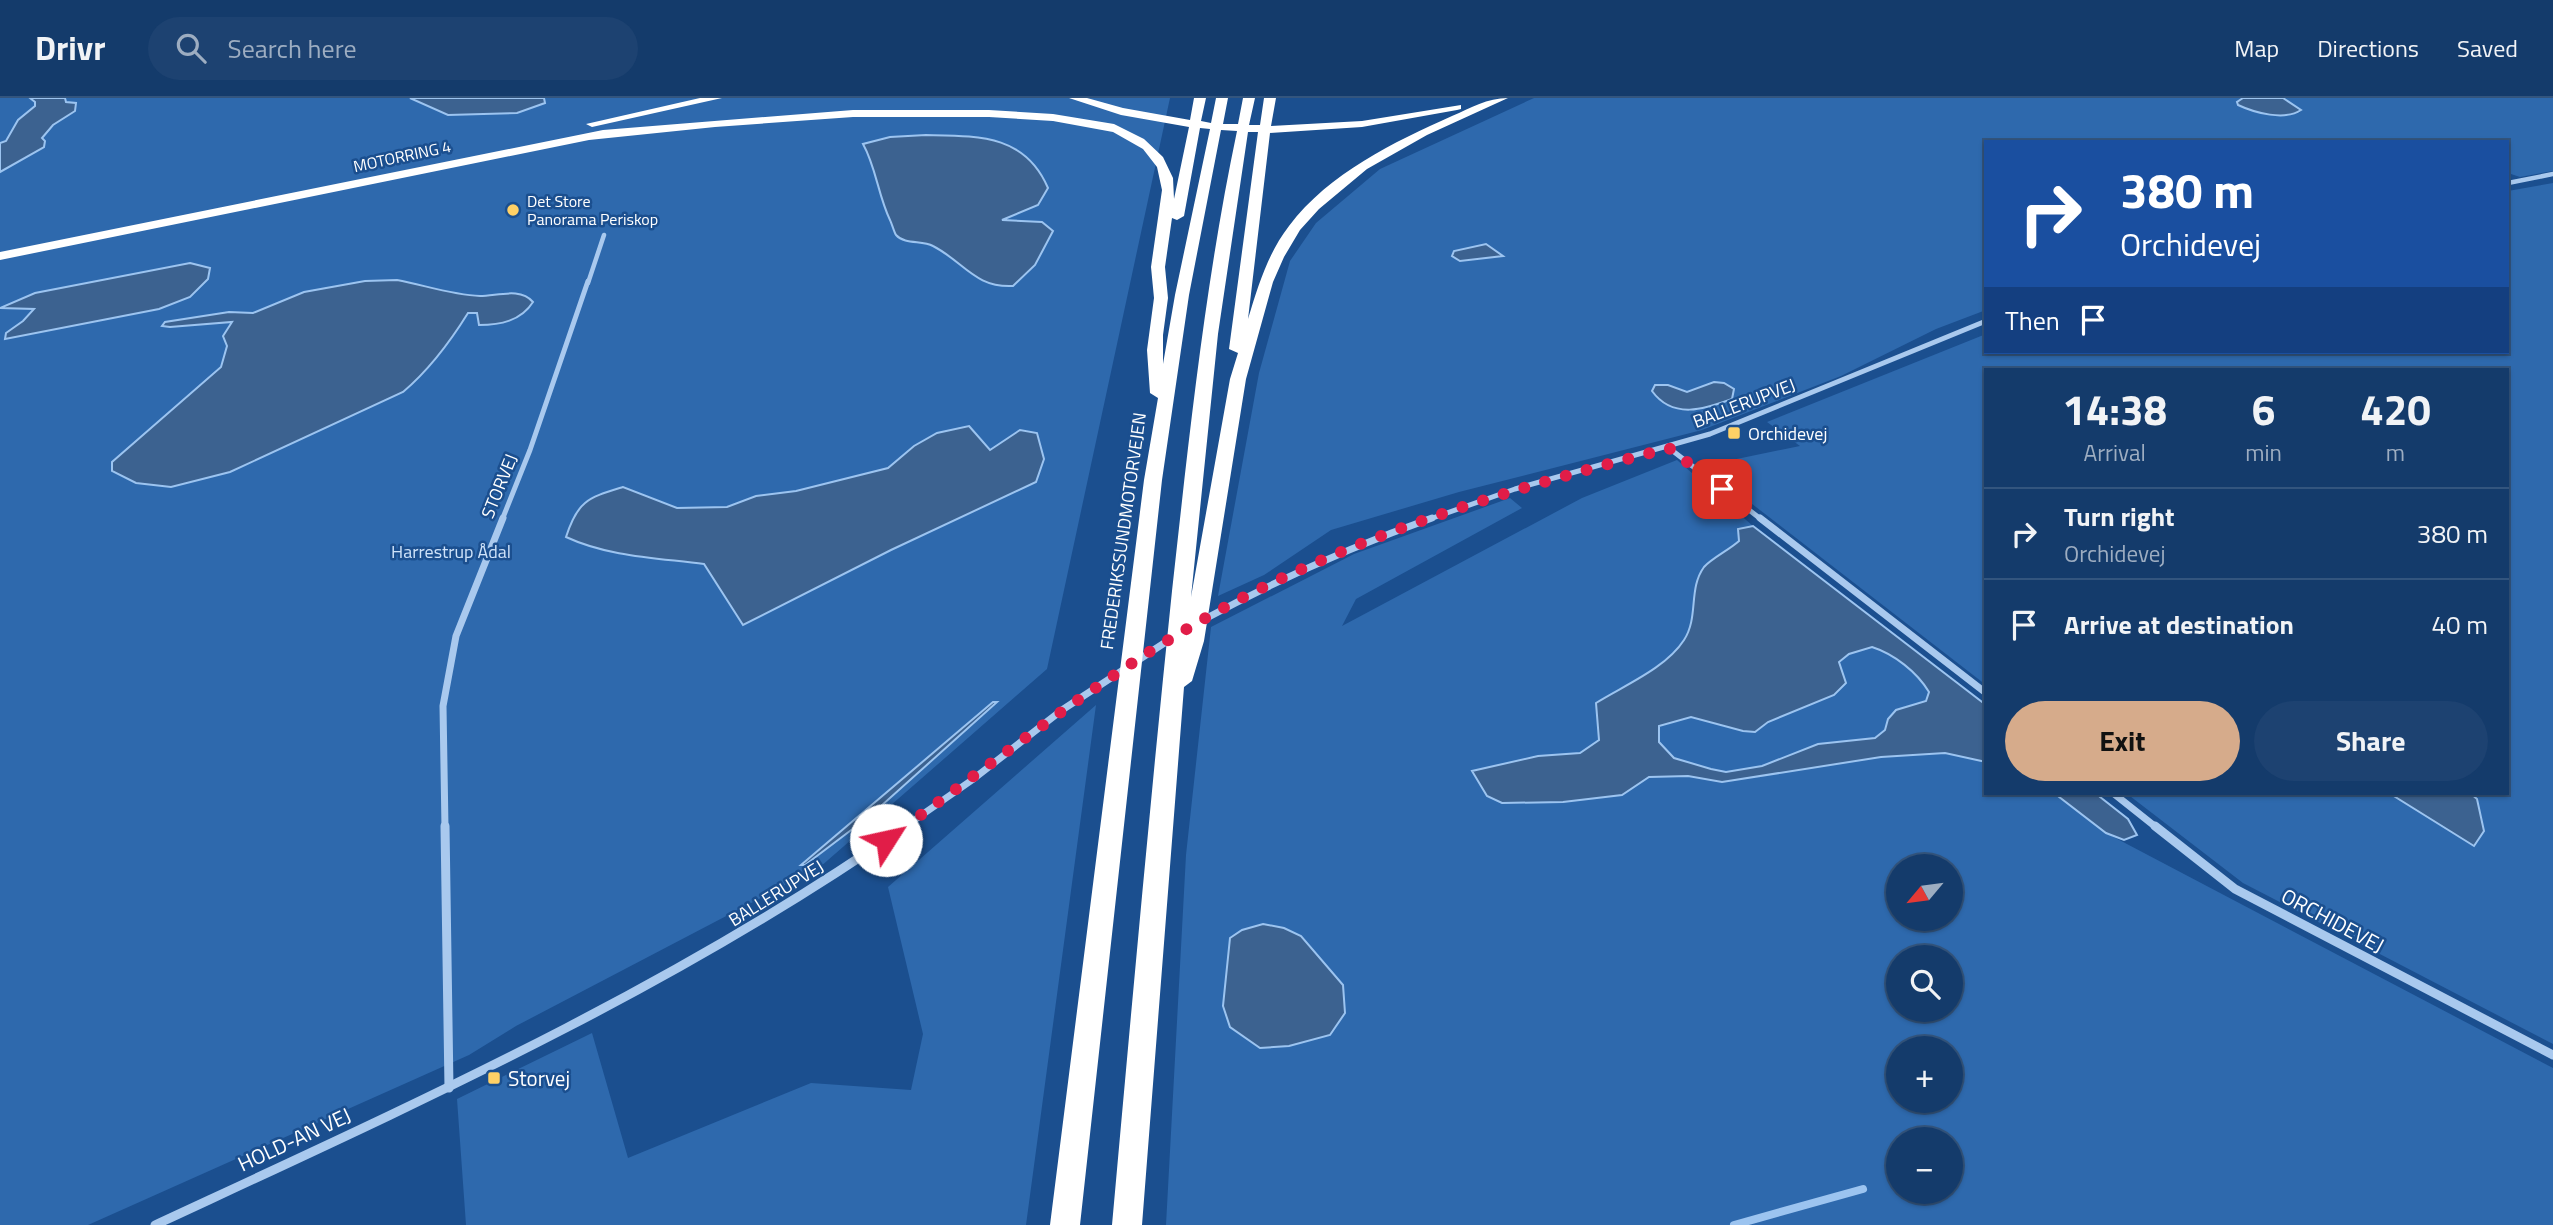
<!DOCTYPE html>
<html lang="en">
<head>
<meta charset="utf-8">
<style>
  :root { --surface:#143b6b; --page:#1d4271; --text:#f1f3f6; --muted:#9dadc1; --line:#33557e; --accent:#d6ab8b }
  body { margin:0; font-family:"Titillium Web",sans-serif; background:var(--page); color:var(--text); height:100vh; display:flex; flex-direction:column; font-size:26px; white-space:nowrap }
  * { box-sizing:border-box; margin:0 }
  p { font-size:23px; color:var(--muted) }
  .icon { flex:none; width:38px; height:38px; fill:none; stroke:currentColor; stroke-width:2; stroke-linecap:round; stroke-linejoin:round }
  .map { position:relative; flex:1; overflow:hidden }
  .panel { position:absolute; left:1984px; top:270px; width:525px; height:427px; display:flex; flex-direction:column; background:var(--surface); border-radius:0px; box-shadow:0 2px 5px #0004,0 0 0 2px var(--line) }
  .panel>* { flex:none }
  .guide { position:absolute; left:1984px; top:42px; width:525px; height:214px; border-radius:0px; box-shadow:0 2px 5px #0004,0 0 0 2px var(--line); background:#1a4fa0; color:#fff; overflow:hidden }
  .needle { width:46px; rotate:241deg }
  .tools { position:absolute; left:1886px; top:756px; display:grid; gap:14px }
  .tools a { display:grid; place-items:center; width:77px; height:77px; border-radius:50%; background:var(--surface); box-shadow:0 2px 5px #0004,0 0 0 2px var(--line); font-size:35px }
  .pin { position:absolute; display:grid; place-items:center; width:60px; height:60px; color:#fff; margin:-30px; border-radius:14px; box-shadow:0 4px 10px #0006 }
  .me { position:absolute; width:77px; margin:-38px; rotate:55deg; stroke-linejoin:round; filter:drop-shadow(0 0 5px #0008) }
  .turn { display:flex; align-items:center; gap:24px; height:147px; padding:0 21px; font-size:32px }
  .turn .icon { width:91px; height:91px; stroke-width:2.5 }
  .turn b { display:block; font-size:49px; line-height:60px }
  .then { display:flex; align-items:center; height:66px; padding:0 21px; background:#0003; gap:14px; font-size:26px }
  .eta { display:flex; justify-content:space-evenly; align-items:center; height:119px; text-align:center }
  .eta b { font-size:42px; font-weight:700; line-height:49px }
  .cta { display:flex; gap:14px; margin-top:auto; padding:14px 21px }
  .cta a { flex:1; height:80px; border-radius:42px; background:var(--accent); color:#111; font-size:28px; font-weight:700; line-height:80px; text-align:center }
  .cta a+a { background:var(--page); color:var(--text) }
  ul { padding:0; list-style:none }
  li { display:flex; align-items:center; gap:21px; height:91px; padding:0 21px; border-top:2px solid var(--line) }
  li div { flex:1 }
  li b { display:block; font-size:26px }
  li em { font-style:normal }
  header { display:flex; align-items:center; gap:42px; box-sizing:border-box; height:98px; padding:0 35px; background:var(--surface); border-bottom:2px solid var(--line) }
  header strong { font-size:33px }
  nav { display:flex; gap:38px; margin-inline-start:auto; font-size:24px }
  .search { width:490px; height:63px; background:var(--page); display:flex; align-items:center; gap:18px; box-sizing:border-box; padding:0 24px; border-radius:38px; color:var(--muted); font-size:26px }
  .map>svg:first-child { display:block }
  .green { fill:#2e69ad; fill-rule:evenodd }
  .water { fill:#3c6290; stroke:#9cc4f0; stroke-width:2; fill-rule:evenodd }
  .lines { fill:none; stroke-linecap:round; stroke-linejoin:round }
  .stream { stroke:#9cc4f0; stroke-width:8 }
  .minor-far3 { stroke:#a9c9ee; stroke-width:4.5 }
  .minor-far2 { stroke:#a9c9ee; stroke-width:5 }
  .minor-far1 { stroke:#a9c9ee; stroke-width:7 }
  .minor { stroke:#a9c9ee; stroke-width:9 }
  .motorway { fill:#fff; fill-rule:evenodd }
  .route { stroke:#e11d48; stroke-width:12; stroke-dasharray:0 21.6 }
  .poi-dot { fill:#ffd166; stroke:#1b4f8f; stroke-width:2.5 }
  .labels { text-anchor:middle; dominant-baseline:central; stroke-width:5; stroke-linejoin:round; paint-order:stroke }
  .far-street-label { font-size:16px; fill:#fff; stroke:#1b4f8f }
  .far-poi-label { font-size:16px; fill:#fff; stroke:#1b4f8f; text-anchor:start }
  .street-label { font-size:18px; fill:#fff; stroke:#1b4f8f }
  .poi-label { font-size:18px; fill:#fff; stroke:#1b4f8f; text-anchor:start }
  .park-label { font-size:18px; fill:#cfe3fa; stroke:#1b4f8f }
  .near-street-label { font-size:21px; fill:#fff; stroke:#1b4f8f }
  .near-poi-label { font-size:21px; fill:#fff; stroke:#1b4f8f; text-anchor:start }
</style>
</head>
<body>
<header>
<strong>Drivr</strong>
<div class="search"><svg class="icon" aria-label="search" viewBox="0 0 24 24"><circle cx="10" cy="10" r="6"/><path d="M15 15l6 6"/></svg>Search here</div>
<nav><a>Map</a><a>Directions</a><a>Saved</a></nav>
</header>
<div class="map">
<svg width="2553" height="1127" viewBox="0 0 2553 1127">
  <rect width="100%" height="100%" fill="#1b4f8f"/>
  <g class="green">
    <path d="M0,0h1170l-123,571 -227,198 -304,159 -47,29 -381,170h-88z"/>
    <path d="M1534,0h709l-6,4c17,13 41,15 62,11l2,-2 -18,-13h270v73l-33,6 -12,-4v-31h-522v168l-50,19 -95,47 -139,54 -243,62 -128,38 -67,45 -46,21 41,-223 31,-112 26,-38 64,-54z"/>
    <path d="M2553,85v861l-310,-161 -117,-90h382v-424h-522v316l-283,-219 97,-20 -33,-24 219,-88v18h522v-161z"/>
    <path d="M1677,362l76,66 -15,3 1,12 -34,24 -8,15 -4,43 -7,14 -9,13 -15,12 -63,78 -19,13 -64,8 106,34 27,-18 39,-1 34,6 159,-25 64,-4 41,9v31h68l52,40 447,235v157h-1387l20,-370 25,-228 143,-73 156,-56 12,10 -166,91 -14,27 240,-128zM1899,768h52v53h-52zM1899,859h52v53h-52zM1899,950h52v53h-52zM1899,1041h52v53h-52z"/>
    <path d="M1872,549c22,8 45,24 57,45l-3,9 -22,6 -16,12 -3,11 -10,8 -57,6 -56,22 -36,6 -15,-3 -37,-11 -15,-16v-15l32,-10 52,14 12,1 13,-10 77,-39 -6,-21 10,-8z"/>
    <path d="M1096,607l-70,520h-560l-9,-126 135,-66 36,125 183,-75 100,7 12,-56 -35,-147z"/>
  </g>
  <g class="water">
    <path d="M30,0h35l1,4 10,1 -1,8 -22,14 -11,13 3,3 -1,6 -44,25v-29l6,-2 12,-21 17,-14v-4z"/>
    <path d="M410,0h134l1,5 -28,10 -69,2z"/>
    <path d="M2243,0h40l18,12c-16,11 -46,3 -63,-5l-1,-3z"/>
    <path d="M926,37c52,1 99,-1 122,53l-10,17 -36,15 40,2 11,9 -18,34 -22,21c-38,2 -49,-24 -80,-40 -11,-6 -28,-1 -37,-11 -2,-3 -4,-11 -6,-15 -12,-25 -14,-53 -27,-76l27,-7z"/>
    <path d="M1486,146l17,12 -43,5 -8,-5 2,-5z"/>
    <path d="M190,165l20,5 -2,11 -18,18 -31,12 -154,30 1,-6 17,-12 11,-12 -34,-1 35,-15z"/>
    <path d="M397,182c27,5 55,15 83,16 17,0 40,-9 53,6 -12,19 -33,23 -54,23l-2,-12h-9c-18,29 -39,57 -65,79l-173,80 -59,15 -35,-4 -24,-12v-9l109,-95 6,-21 -4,-10 9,-14 -62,5 -8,-1 3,-4 64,-10 24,1 51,-21 61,-11z"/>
    <path d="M1714,284l10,1 10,6 -2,10c-27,10 -59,21 -80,-8l3,-6h13l19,7z"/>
    <path d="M969,328l21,24 30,-20 17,3 7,26 -8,23 -145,68 -148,75 -39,-61c-46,-6 -95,-7 -138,-27 12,-37 22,-39 57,-50l54,21 50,-1 29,-11 40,-5 92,-23 26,-22 23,-13z"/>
    <path d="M1753,428l233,179v57l-41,-9 -64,4 -159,25 -34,-6 -39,1 -27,18 -59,7 -61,1 -15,-7 -15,-25 66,-15 42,-3 19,-13 -3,-37c29,-18 70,-35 88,-63 15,-23 4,-51 20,-73 8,-9 25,-17 35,-26l-1,-12zM1872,549c22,7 45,25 57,45l-3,9 -30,9 -8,9 -3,11 -10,8 -57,6 -56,22 -36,6 -15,-3 -37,-11 -15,-16v-16l32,-9 52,14 12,1 13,-10 66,-27 12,-12 -7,-21 10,-8z"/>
    <path d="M993,604h4l-126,113 -66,50h-4z"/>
    <path d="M2054,695h41l33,26 9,16 -13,5 -18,-7z"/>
    <path d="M2389,695h81l7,6 7,32 -10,15z"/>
    <path d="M1263,826l21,4 17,8 42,49 2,28 -15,22 -41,11 -29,2 -30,-21 -7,-21 7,-68 12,-8z"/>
  </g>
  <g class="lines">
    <path class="stream" d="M1734,1127l129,-36"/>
    <g class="minor-far3">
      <path d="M2508,85l45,-9"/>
      <path d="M588,185l16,-48"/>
    </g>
    <g class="minor-far2">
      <path d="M1669,350l93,72"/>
      <path d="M502,422l28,-70 58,-169"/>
      <path d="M1427,422l88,-31 195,-55 276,-113"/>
    </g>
    <g class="minor-far1">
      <path d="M1760,420l226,175"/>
      <path d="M1201,523c76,-41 149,-74 231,-103"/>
      <path d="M2113,695l44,35"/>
      <path d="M445,730l-2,-122 13,-70 47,-118"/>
      <path d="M903,730l69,-48 90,-70 110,-72"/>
    </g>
    <g class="minor">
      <path d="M445,728l4,262"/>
      <path d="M2155,728l80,63 318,166"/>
      <path d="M155,1127c258,-120 517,-236 751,-399"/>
    </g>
    <g class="motorway">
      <path d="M700,0h22l-130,29 -6,-3z"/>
      <path d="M1069,0h18l36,10 67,12 4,-22h12l-5,23 10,2 5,-25h12l-5,26h15l5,-26h12l-6,27h11l4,-27h12l-5,28 91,-5 99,-16v4l-4,1 -95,17 -92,6 -22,186c10,-33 20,-66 41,-93 40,-53 105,-84 163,-110 19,-8 35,-18 56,-18l-81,37 -60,34 -48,40 -19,21 -16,27 -11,25 -27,97 -42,262 -12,40 -8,6 -42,538h-30c19,-211 38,-423 60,-634 17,-153 33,-308 65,-460l-16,-1 -32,165 -27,185 -82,745h-30l94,-745 14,-82 -8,-5 -3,-43 7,-52 -3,-31 11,-77 -5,-23 -14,-18 -30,-17 -60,-11 -64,-4h-136l-138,10 -126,13 -589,120v-8l603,-122 250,-20h136l64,4 61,10 30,15 19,18 10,21 1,21 15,-72 -68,-12zM1200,30l10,1 -35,166 -12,69v-29l5,-37 -3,-31 7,-49 5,2 7,-4zM1248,34h10l-29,217 9,4 -8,26 -39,218 27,-263z"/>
    </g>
  </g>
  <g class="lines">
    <path class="route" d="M886,742c124,-88 241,-186 378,-253 129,-64 266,-103 405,-139l53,41"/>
  </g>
  <g class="poi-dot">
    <circle cx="513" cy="112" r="7"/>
    <rect x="1727" y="328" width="14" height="14" rx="3.5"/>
    <rect x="487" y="973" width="14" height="14" rx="3.5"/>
  </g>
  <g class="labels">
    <g class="far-street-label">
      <text transform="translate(402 58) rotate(-12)">MOTORRING 4</text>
    </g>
    <g class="far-poi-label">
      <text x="527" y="103">Det Store<tspan x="527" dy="18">Panorama Periskop</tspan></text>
    </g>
    <g class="street-label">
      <text transform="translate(1744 305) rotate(-21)">BALLERUPVEJ</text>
      <text transform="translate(499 388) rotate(-68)">STORVEJ</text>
      <text transform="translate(1123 433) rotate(-82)">FREDERIKSSUNDMOTORVEJEN</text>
      <text transform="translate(776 795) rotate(-32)">BALLERUPVEJ</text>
    </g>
    <g class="poi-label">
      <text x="1748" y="335">Orchidevej</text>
    </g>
    <g class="park-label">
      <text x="451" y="453">Harrestrup Ådal</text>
    </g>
    <g class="near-street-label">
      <text transform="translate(2333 822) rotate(28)">ORCHIDEVEJ</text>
      <text transform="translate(294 1041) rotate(-25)">HOLD-AN VEJ</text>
    </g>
    <g class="near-poi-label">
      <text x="508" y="980">Storvej</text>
    </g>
  </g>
</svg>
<div class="tools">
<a><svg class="needle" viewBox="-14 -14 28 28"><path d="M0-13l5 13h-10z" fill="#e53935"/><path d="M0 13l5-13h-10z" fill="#9dadc1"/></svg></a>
<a><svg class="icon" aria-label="search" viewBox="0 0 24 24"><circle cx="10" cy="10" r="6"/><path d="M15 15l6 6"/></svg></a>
<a>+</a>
<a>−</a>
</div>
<div class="pin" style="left:1722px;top:391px;background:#d93025"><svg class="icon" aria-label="arrive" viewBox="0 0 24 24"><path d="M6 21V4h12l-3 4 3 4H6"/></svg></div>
<svg class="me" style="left:886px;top:742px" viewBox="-20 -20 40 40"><circle r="19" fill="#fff"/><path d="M0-13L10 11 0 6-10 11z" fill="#e11d48"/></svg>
<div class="guide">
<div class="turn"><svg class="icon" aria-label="right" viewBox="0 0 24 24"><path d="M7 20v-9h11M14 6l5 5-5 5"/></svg><div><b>380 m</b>Orchidevej</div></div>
<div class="then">Then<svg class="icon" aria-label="arrive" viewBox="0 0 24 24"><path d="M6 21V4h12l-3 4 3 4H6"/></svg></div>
</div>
<section class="panel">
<div class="eta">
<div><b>14:38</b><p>Arrival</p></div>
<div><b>6</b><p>min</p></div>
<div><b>420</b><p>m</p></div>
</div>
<ul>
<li><svg class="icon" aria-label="right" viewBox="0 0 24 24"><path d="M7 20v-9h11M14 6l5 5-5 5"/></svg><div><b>Turn right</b><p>Orchidevej</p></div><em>380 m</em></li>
<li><svg class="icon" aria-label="arrive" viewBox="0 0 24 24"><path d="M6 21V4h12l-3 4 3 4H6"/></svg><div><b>Arrive at destination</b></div><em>40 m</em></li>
</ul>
<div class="cta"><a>Exit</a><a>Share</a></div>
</section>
</div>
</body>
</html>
